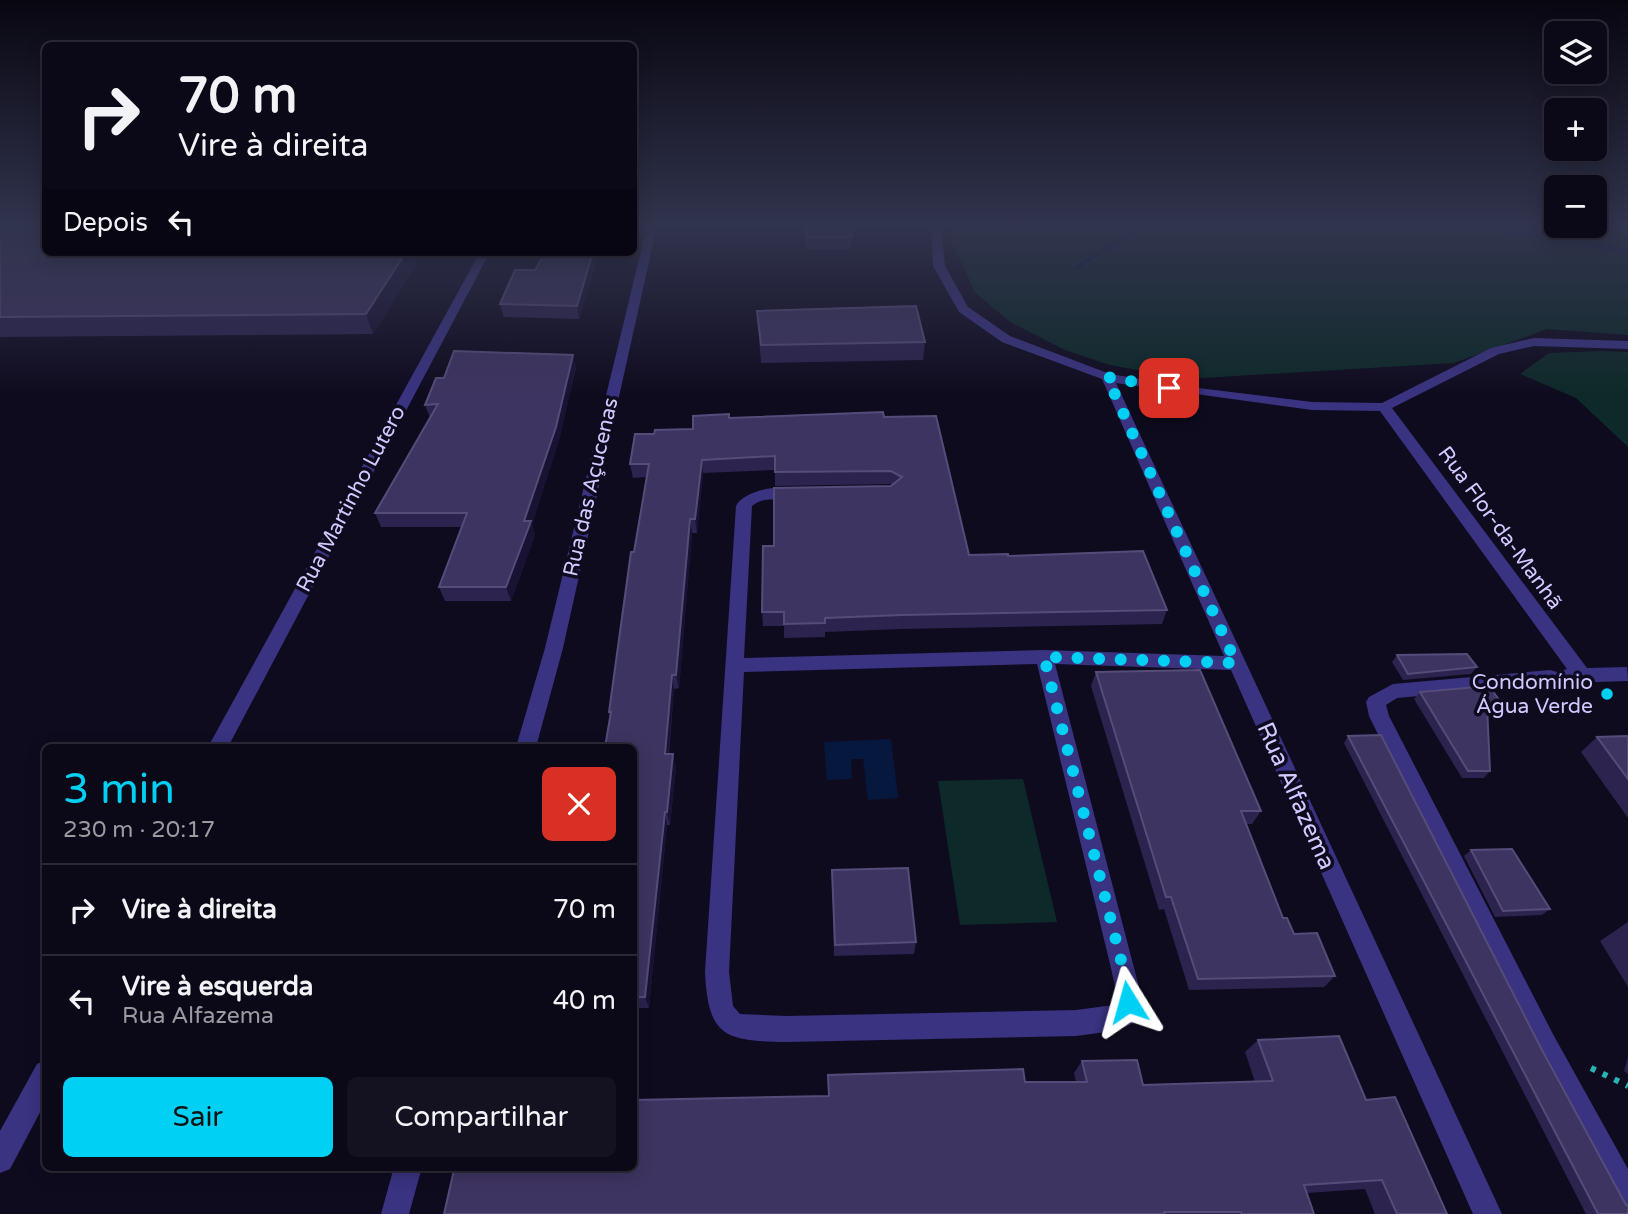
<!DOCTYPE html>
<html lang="pt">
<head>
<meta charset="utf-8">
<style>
  :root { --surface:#0b0817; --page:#141120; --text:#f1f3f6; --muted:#9a9aa1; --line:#2b2936; --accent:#00d1f4 }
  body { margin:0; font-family:"Varela Round",sans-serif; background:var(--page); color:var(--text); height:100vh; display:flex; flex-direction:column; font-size:26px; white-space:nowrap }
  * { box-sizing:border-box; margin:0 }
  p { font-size:23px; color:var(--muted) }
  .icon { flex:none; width:38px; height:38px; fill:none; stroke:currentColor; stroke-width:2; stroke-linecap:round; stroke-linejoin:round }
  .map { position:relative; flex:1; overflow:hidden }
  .sheet { position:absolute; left:42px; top:744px; width:595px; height:427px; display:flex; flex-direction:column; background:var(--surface); border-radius:10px; box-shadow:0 4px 18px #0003,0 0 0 2px var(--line) }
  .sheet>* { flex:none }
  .guide { position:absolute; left:42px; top:42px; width:595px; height:214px; border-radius:10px; box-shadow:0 4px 18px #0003,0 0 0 2px var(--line); background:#0b0817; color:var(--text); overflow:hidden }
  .tools { position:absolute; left:1544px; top:21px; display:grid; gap:14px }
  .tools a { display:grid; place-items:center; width:63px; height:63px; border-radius:10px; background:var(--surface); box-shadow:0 4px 18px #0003,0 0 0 2px var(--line); font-size:35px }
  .pin { position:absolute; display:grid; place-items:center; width:60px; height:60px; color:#fff; margin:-30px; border-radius:14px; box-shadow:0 4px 10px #0006 }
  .me { position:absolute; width:77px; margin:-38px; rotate:352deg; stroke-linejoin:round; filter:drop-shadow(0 0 5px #0008) }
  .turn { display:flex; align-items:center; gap:24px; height:147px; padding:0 21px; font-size:32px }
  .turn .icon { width:91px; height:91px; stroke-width:2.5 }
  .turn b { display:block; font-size:49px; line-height:60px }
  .then { display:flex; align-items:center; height:66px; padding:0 21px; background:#0003; gap:14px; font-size:26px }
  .round { display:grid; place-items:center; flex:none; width:74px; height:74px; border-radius:10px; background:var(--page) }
  .summary { display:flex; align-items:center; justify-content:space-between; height:119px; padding:0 21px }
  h1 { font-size:42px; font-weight:600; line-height:52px; color:var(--accent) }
  .primary-button { display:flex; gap:14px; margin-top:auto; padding:14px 21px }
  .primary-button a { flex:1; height:80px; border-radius:10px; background:var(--accent); color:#111; font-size:28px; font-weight:600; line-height:80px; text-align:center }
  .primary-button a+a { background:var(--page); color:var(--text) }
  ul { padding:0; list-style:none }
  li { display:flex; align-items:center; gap:21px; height:91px; padding:0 21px; border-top:2px solid var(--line) }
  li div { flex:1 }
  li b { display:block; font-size:26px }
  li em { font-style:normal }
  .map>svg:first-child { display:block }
  .green { fill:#0e2929 }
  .water { fill:#06183d }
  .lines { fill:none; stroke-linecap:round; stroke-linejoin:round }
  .stream { fill:#06183d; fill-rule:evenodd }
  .path { stroke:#26b5b3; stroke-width:6; stroke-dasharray:5 8; stroke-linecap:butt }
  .minor { fill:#393381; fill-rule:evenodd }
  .wall { fill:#2c234e }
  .shaded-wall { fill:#191233 }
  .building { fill:#3e3461; stroke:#554c7a; stroke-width:2 }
  .route { stroke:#00d1f4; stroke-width:12; stroke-dasharray:0 21.6 }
  .poi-dot { fill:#00d1f4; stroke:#0f0b1f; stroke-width:2.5 }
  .labels { text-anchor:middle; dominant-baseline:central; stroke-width:7; stroke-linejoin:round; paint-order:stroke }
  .street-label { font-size:21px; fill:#d1c9ff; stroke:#0f0b1f }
  .poi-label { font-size:21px; fill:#d1c9ff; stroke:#0f0b1f; text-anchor:end }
  .near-street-label { font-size:24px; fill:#d1c9ff; stroke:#0f0b1f }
</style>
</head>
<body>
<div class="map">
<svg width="1628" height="1214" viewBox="0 0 1628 1214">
  <rect width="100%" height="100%" fill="#0f0b1f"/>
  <g class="green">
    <path d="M956,226h672v109l-81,-6 -93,34 -268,16 -76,-14 -45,-15 -55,-28 -35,-30 -25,-53z"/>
    <path d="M1601,351l27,1v95l-52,-49 -56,-24 29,-21z"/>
    <path d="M1023,779l34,143 -97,3 -22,-144z"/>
  </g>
  <path class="water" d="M891,739l7,59 -30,2 -5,-41h-12l1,20 -25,1 -3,-38z"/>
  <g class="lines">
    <g class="stream">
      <path d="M1140,226h7l-70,43 -5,-1z"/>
      <path d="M1442,226l49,1 137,22v4l-137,-22 -46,-3z"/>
    </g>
    <path class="path" d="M1591,1068l37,18"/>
    <g class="minor">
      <path d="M647,226h10l-94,422 -27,99h-20l29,-99z"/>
      <path d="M931,226h10l4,40 23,41 42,29 100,38 80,13 122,15 70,1 109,-55 43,-10 94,3v8l-94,-3 -35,8 -107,54 195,260 40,-1 1,14 -64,2 -7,-2 -7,3 -153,14 -11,7 3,11 165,320 74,133v42l-10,-4 -82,-153 -167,-338 -3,-14 3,-5 24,-13 157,-14 7,2 10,-3 -187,-258 -68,-1 -196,-27 386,831h-29l-242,-544 -176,-6 85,327 -6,32 -20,8 -38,5 -289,6c-61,-1 -79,-4 -82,-70l31,-466c8,-17 56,-25 69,-13 -14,12 -39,0 -53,13l-8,152 300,-8 180,6 -122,-277 -100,-37 -43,-30 -26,-46zM1037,664l74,304 5,23 -2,14 -38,5 -289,6 -47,-2 -7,-8 -4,-34 15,-300z"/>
      <path d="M480,252h10l-262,495h-20z"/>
      <path d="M46,1060v41l-36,68 -10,4v-42l37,-67z"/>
      <path d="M394,1167h28l-13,47h-28z"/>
    </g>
  </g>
  <g class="wall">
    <path d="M0,226l415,35 1,4 -43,69 -373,3z"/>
    <path d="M805,226h46v23h-45z"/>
    <path d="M599,252l-20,67 -75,-2 -4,-13 35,-34z"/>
    <path d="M757,311l168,31 -2,18 -162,3z"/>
    <path d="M576,368l-17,72 -27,84 3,11 -24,66h-66l-6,-14 23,-60h-81l-6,-14 55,-95 -5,-13z"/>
    <path d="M884,417l85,138 39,1 159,54 -5,14 -261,5 -76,3v5l-41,1v-12h-21l-1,-14 12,-66 118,-61 -2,-1 -115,2v-16l-72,3 -6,60h-5l-13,155 -5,1 -5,65 7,13 -6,58h-3l-18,183h-15v-261l-24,-29 -1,-6 37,-235 -13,1 -3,-14 24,-30 39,-5 36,-11z"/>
    <path d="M1397,655l80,12 -6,7 -68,6 -11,-18z"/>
    <path d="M1096,672l165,139 -9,13h-6l37,94 11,16 41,42 -11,11 -135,3 -25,-81 -5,1 -68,-224z"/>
    <path d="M1420,692l82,12 -6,7 -9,1 3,59 -6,7h-22l-48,-79z"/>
    <path d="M1348,736l194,314 86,164h-42l-242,-471z"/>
    <path d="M1628,736v82l-47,-66 16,-15z"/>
    <path d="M1471,850l79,59 -8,6 -47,2 -31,-61z"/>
    <path d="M832,870l84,72 -2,12 -80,2z"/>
    <path d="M1628,922v65l-28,-46z"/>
    <path d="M1258,1040l108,60 81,114h-72l-10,-25 -58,4 7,21h-870l35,-44 349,-74v-21l197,7h51l-2,-9 8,-12 61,24 112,-3 -10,-30z"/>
    <path d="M1628,1057v17l-4,-3z"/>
  </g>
  <g class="shaded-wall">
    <path d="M406,252h14l-5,9 1,4 -43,69 -7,-20z"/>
    <path d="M593,252h6l-20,67 -2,-13z"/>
    <path d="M573,355l3,13 -17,72 -27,84 3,11 -24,66 -5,-14z"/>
    <path d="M702,460l1,13 -6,60 -2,-14z"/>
    <path d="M690,519l2,14 -13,155 -3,-13z"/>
    <path d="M672,675l2,14 -7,78 -2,-13z"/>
    <path d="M673,754l3,13 -6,58 -3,-13z"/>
    <path d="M665,812l2,13 -18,183 -4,-11z"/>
  </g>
  <g class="building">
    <path d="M0,226h46v26h360l-40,62 -366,3z"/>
    <path d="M805,226h46l1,11h-46z"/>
    <path d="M546,252h47l-16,54 -77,-2 15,-34h20z"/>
    <path d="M916,306l9,36 -164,3 -4,-34z"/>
    <path d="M454,351l119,4 -17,72 -32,94h7l-25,66h-67l28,-74h-92l63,-109 -13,1 11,-27h8z"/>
    <path d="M883,412l1,5 52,-1 33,139 39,-1v2l135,-5 24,59 -265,5 -77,3v5l-41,1v-12h-22l1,-66h11v-58l117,-2 11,-9 -11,-6 -116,1v-16l-73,4 -7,59h-5l-14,156h-4l-7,79h8l-6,58h-2l-20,185h-11v-250h-29l6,-35h-2l22,-160h3l15,-88h-19l5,-30h19l1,-4 38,-1v-13l36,-2v4z"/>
    <path d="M1467,654l10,13 -69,7 -11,-19z"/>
    <path d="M1200,670l61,141h-20l42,107h4l7,16 23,-1 18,43 -137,3 -27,-82h-5l-70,-225z"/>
    <path d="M1489,686l13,18 -15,2 3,65h-22l-48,-79z"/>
    <path d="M1381,735l161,315 84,155h2v9h-30l-250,-478z"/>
    <path d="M1628,736v43l-31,-42z"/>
    <path d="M1512,849l38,60 -47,2 -32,-61z"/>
    <path d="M908,868l8,74 -81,3 -3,-75z"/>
    <path d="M1339,1036l27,64 29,-3 52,117h-50l-15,-34 -78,5 10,29h-72l-1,-2h-77l1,2h-721l10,-44h25v-3h155v-67l195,-4 -1,-21 195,-6 2,13h62l-5,-21 55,-1 6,25 130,-4 -15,-41z"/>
  </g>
  <linearGradient id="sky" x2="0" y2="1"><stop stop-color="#080611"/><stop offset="0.57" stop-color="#31344d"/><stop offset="1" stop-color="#31344d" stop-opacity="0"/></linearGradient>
  <rect width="1628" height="396" fill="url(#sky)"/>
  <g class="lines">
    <path class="route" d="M1128,1002l-5,-34 -79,-311 192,6 -129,-286 62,11"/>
  </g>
  <circle class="poi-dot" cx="1607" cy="694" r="7"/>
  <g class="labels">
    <g class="street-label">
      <text transform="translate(591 487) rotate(-77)">Rua das Açucenas</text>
      <text transform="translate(351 499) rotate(-62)">Rua Martinho Lutero</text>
      <text transform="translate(1500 528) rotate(54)">Rua Flor-da-Manhã</text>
    </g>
    <g class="poi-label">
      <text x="1593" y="682">Condomínio<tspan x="1593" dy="24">Água Verde</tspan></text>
    </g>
    <g class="near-street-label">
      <text transform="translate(1296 796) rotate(66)">Rua Alfazema</text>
    </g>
  </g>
</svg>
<div class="tools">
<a><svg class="icon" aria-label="layers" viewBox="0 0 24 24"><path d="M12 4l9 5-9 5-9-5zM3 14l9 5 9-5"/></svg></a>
<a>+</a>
<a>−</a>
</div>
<div class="pin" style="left:1169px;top:388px;background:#d93025"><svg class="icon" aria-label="arrive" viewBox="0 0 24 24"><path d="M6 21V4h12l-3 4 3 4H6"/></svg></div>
<svg class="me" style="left:1128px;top:1002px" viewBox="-20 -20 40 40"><path d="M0-17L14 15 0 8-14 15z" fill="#00d1f4" stroke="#fff" stroke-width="4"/></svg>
<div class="guide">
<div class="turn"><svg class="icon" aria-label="right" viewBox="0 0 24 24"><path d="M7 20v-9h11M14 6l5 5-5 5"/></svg><div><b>70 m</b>Vire à direita</div></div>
<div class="then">Depois<svg class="icon" aria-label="left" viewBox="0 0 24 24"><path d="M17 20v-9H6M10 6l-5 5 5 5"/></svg></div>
</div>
<section class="sheet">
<div class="summary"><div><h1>3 min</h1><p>230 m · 20:17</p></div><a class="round" style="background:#d93025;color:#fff"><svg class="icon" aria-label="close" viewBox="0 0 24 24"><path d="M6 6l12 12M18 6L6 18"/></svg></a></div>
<ul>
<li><svg class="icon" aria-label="right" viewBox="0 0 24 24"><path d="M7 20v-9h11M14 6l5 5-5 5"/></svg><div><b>Vire à direita</b></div><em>70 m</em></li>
<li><svg class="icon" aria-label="left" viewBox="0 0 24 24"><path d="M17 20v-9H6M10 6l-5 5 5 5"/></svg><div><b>Vire à esquerda</b><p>Rua Alfazema</p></div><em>40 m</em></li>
</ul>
<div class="primary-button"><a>Sair</a><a>Compartilhar</a></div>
</section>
</div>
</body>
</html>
